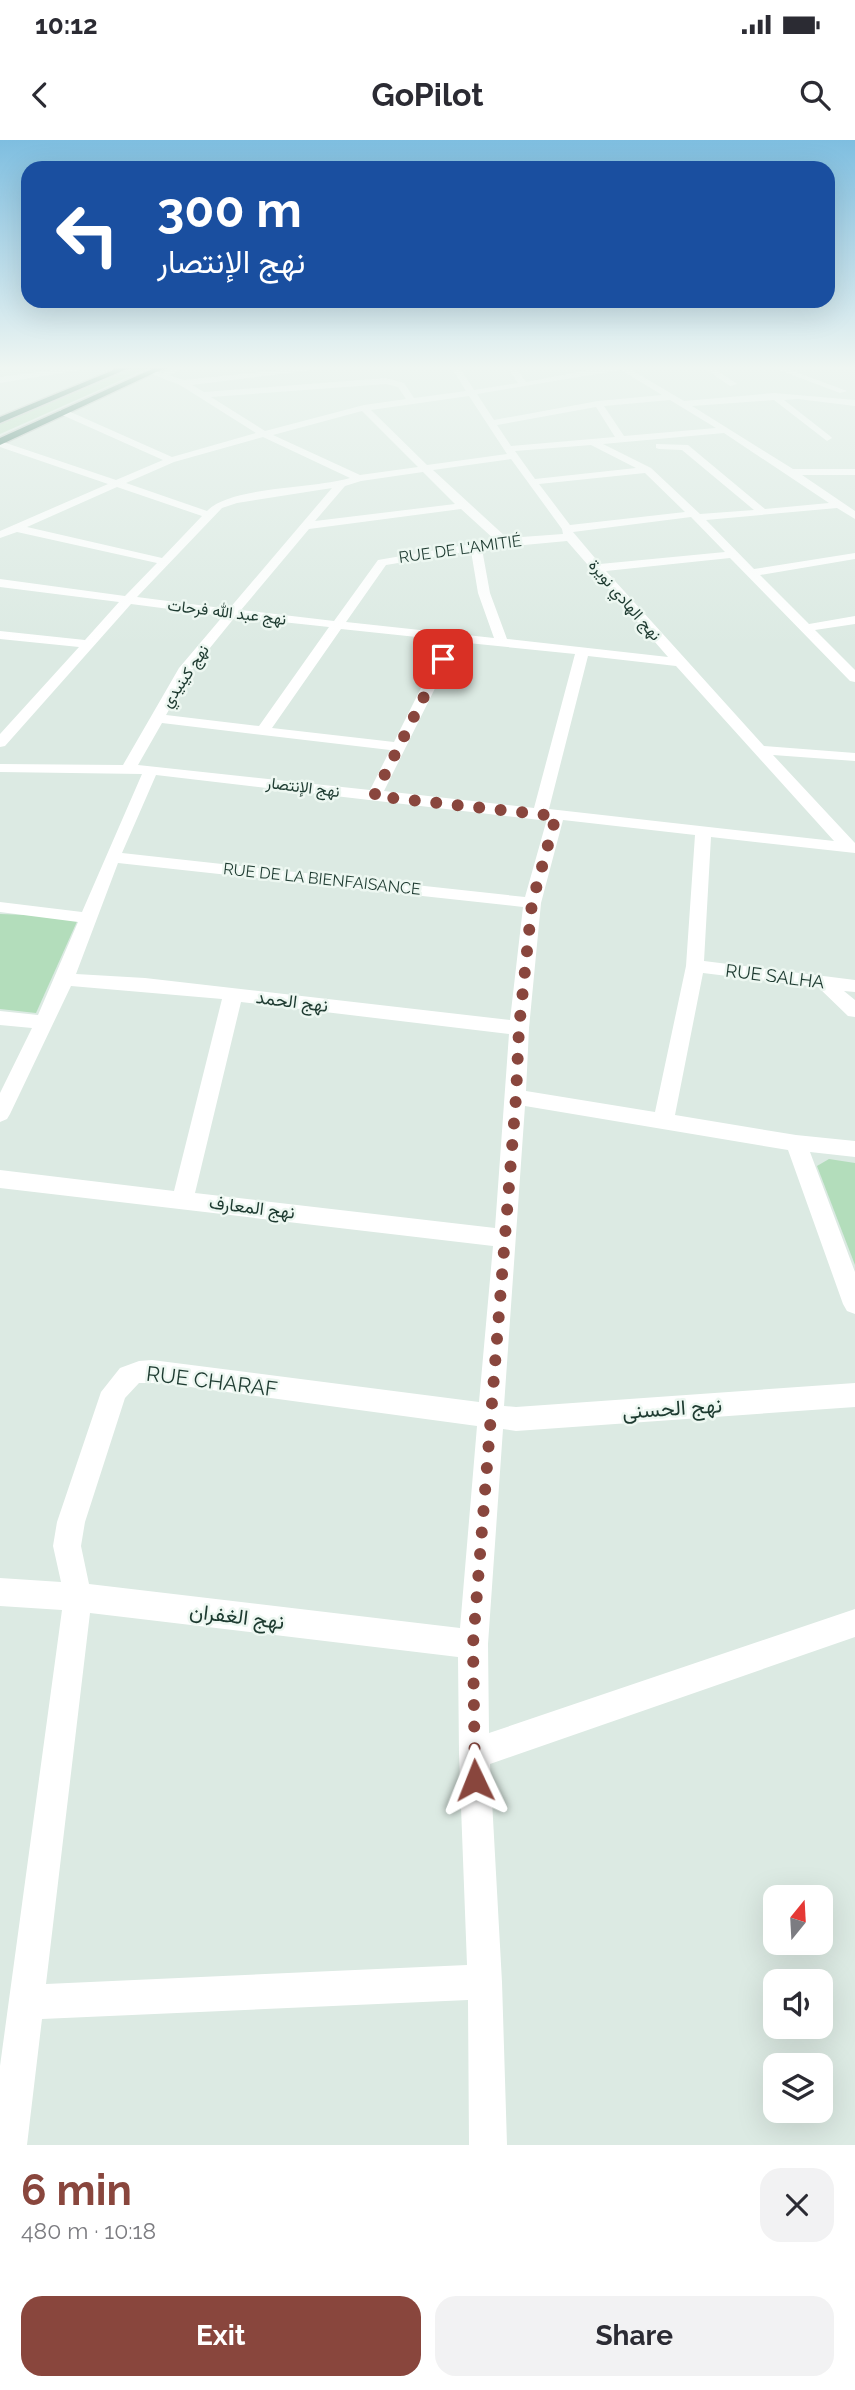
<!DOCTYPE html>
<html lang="en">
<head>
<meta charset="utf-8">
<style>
  :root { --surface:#fff; --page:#f2f2f3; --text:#2b2b33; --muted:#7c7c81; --accent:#89463d }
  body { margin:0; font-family:Raleway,Vazirmatn,sans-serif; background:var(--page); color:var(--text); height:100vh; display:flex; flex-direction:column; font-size:26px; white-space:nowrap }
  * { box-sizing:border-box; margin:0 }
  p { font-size:23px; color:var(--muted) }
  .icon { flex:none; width:38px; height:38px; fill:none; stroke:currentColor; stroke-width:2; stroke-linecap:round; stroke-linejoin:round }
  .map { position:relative; height:2005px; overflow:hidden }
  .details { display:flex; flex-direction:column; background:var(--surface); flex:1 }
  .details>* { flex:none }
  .banner { position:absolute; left:21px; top:21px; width:814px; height:147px; border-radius:21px; box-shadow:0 7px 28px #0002; background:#1a4fa0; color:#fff; overflow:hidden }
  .needle { width:46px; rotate:18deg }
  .tools { position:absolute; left:763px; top:1745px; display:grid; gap:14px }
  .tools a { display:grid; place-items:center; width:70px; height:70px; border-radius:14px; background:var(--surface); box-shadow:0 7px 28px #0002; font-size:35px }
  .pin { position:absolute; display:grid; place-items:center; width:60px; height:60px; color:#fff; margin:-30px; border-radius:14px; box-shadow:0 4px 10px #0006 }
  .me { position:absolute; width:77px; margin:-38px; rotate:358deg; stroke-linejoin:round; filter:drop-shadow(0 0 5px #0008) }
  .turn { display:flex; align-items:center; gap:24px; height:147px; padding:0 21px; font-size:32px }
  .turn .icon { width:91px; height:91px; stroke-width:2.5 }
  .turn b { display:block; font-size:49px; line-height:60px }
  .round { display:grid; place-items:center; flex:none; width:74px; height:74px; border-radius:21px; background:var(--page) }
  .summary { display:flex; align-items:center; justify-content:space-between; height:119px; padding:0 21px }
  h1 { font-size:42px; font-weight:700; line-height:52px; color:var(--accent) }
  .button { display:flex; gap:14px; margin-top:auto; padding:14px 21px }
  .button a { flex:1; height:80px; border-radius:21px; background:var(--accent); color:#fff; font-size:28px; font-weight:700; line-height:80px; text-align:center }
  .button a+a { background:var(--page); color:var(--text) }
  .status { display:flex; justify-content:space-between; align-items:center; height:49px; padding:0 35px; background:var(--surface); direction:ltr }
  .status svg { height:19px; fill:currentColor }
  header { display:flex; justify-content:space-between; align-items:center; height:91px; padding:0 21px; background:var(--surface); font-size:32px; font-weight:700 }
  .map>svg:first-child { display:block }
  .green { fill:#b3ddbb }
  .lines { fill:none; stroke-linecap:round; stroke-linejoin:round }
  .highway-casing { stroke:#bbc4c1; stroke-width:3 }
  .lane { stroke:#fff; stroke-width:4.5 }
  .street { fill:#fff; fill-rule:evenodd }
  .highway { fill:#286856; fill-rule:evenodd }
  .route { stroke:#89463d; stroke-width:12; stroke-dasharray:0 21.6 }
  .labels { text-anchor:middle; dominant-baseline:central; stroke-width:5; stroke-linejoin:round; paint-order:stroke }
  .far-street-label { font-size:16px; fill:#1d3a30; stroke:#edf7f1 }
  .street-label { font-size:18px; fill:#1d3a30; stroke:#edf7f1 }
  .near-street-label { font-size:21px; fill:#1d3a30; stroke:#edf7f1 }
</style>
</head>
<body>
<div class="status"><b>10:12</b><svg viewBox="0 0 49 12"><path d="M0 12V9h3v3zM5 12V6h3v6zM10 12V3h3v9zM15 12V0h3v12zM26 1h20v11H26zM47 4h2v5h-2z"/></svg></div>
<header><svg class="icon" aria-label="back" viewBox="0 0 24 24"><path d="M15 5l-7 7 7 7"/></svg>GoPilot<svg class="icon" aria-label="search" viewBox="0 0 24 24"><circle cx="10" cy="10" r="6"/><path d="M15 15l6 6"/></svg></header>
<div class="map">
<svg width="855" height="2005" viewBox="0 0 855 2005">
  <rect width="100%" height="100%" fill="#dceae3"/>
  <g class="green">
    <path d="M141,225h14l-155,69v-10z"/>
    <path d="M0,774l79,3 -43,96 -36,-4z"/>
    <path d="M829,1019l26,4v102l-38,-99z"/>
  </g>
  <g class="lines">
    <g class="highway-casing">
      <g id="highway">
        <path d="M126,225h10l-136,58v-6z"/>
        <path d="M161,225h10l-171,80v-7z"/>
      </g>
    </g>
    <path class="lane" d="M166,234l21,-9"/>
    <g class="street">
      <path d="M92,225h19l-111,18v-6z"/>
      <path d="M330,225h23l-161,20 12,7 182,-14 18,5 10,15 52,-7 -16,-26h8l16,25 44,-7 -12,-18h8l12,17 88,-17h26l-10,4 54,32 90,-8 81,7v6l-57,-7 -14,1 46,36 2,2 -5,3 -53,-41 -82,6 101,63h62v6h-53l53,36v8l-18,-11 -131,12 48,49 101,-16v6l-95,16 49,49 46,-8v8l-40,6 40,40v12l-5,-1 -120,-123 -124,13 158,175 91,7v8l-82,-6 82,88v10l-144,-16 -7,124 151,19v12l-11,-1 11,9v17l-7,-1 -30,-29 -115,-14 -28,142 121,20 59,6v16l-45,-5 45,120v42l-8,-3 -4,-7 -55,-154 -263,-44 -21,300 12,1 339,-24v24l-339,24 -13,-2 -15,215 1,89 366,-124v28l-365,127 12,218 5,163h-38l-1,-145 -426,19 -15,126h-27v-79l62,-456 -62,-4v-28l61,4 -8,-36 4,-24 44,-130 19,-24 19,-7 13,-1 327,42 14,-156 -493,-58v-18l174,21 48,-192 -151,-13 -61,128 -3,5 -7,3v-29l32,-65 -32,-3v-14l38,4 40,-93 -78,-10v-10l82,10 60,-138 -142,-2v-8l123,1 56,-97 44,-52 -92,-12 -126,142 -5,1v-13l79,-87 -79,-8v-8l85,9 34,-38 -119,-15v-8l125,17 32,-33 -140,-31 -17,6v-7l108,-47 -108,-37v-6l116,39 47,-20 -103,-46v-4h6l106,47 84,-24 -76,-48 -31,-12v-4l35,11zM621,230l41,25 -64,6 -104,19 -17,-26zM386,244l12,3 8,12 -42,6 -99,26 -54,-34zM469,256l38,58 -80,11 -56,-55zM670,260l46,28 -92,8 -20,-30zM596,267l19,30 -104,9 -14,-21zM362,271l56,56 -58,8 -87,-40zM724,293l105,70 -64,6 -77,-64 -32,-1v4l3,1 23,1 72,60 -54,4 -49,-46 -48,-24zM263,297l87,41c-36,11 -119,8 -143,33l-81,-28 48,-21zM591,305l45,23 -101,11 -20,-28zM511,319l51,70 1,5 -56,4 -74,-68zM423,332l32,32 -140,17 30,-35 16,-5zM645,333l40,39 -115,13 -31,-41zM117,347l85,29 -40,42 -135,-31zM332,348l-103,121 -92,-12 85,-89 15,-5zM461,369l34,31 -117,20 -44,61 -93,-11 68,-81zM691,377l34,35 -125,12 -27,-32zM567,401l101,116 -161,-18 -17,-46 -8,-44zM471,411l7,42 16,45 -148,-16 40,-57zM235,477l94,10 -70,99 -93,-11 26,-45zM341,489l104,11 -51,102 -122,-14zM458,502l117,12 -41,154 -150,-17zM588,516l88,10 158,175 -285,-32zM162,583l228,27 -20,40 -232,-25zM156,635l384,45 7,-1 -22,78 -403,-44zM563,680l132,15 -9,131 -31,146 -129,-21 3,-63 12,-125zM118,723l405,44 -13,113 -365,-42 -69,-4zM241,862l268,32 -14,194 -300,-35zM139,1243h22l316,43 -17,202 -371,-44 -8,-38 4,-24 40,-124zM90,1473l368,44 1,97 8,211 -421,19z"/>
      <path d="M700,225h9l28,19 -7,2z"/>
      <path d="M766,225h11l70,26 -7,2z"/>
      <path d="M788,225h67v5l-64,-2z"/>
    </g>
    <use href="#highway" class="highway"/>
  </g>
  <linearGradient id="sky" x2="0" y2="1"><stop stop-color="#7ebee0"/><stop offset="0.45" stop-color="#eff6f2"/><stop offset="1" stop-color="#eff6f2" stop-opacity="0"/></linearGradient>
  <rect width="855" height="505" fill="url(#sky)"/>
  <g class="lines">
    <path class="route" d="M443,519l-69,137 182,20 -24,87 -13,125 -3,69 -43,547 2,136"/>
  </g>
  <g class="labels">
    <g class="far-street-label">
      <text transform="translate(460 409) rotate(-8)">RUE DE L'AMITIÉ</text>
      <text transform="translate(625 460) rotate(49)">نهج الهادي نويرة</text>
      <text transform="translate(227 472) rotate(7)">نهج عبد الله فرحات</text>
      <text transform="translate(185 536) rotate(-56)">نهج كينيدي</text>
      <text transform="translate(303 647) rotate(7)">نهج الإنتصار</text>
      <text transform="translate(322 739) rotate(6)">RUE DE LA BIENFAISANCE</text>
    </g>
    <g class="street-label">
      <text transform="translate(775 836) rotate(7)">RUE SALHA</text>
      <text transform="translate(292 861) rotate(7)">نهج الحمد</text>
      <text transform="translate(252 1067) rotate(7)">نهج المعارف</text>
    </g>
    <g class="near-street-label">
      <text transform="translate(212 1241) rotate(7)">RUE CHARAF</text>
      <text transform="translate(672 1268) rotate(-4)">نهج الحسنى</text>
      <text transform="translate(237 1476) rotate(7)">نهج الغفران</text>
    </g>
  </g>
</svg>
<div class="tools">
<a><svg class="needle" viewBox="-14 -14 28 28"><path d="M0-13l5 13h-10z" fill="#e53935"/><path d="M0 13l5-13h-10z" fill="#7c7c81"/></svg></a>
<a><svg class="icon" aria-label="sound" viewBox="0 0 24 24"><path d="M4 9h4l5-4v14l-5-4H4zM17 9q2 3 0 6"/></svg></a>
<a><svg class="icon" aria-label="layers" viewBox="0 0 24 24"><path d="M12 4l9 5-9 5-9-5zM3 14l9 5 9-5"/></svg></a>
</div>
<div class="pin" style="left:443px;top:519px;background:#d93025"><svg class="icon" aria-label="arrive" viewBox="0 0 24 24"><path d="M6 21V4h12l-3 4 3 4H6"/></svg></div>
<svg class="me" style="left:475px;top:1640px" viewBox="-20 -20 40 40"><path d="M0-17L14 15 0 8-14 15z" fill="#89463d" stroke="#fff" stroke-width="4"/></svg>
<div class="banner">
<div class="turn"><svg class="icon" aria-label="left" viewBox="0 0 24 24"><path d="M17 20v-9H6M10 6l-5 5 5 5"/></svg><div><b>300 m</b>نهج الإنتصار</div></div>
</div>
</div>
<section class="details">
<div class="summary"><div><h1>6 min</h1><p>480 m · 10:18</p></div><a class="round"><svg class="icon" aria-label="close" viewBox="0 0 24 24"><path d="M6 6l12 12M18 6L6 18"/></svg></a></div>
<div class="button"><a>Exit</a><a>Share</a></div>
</section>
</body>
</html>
